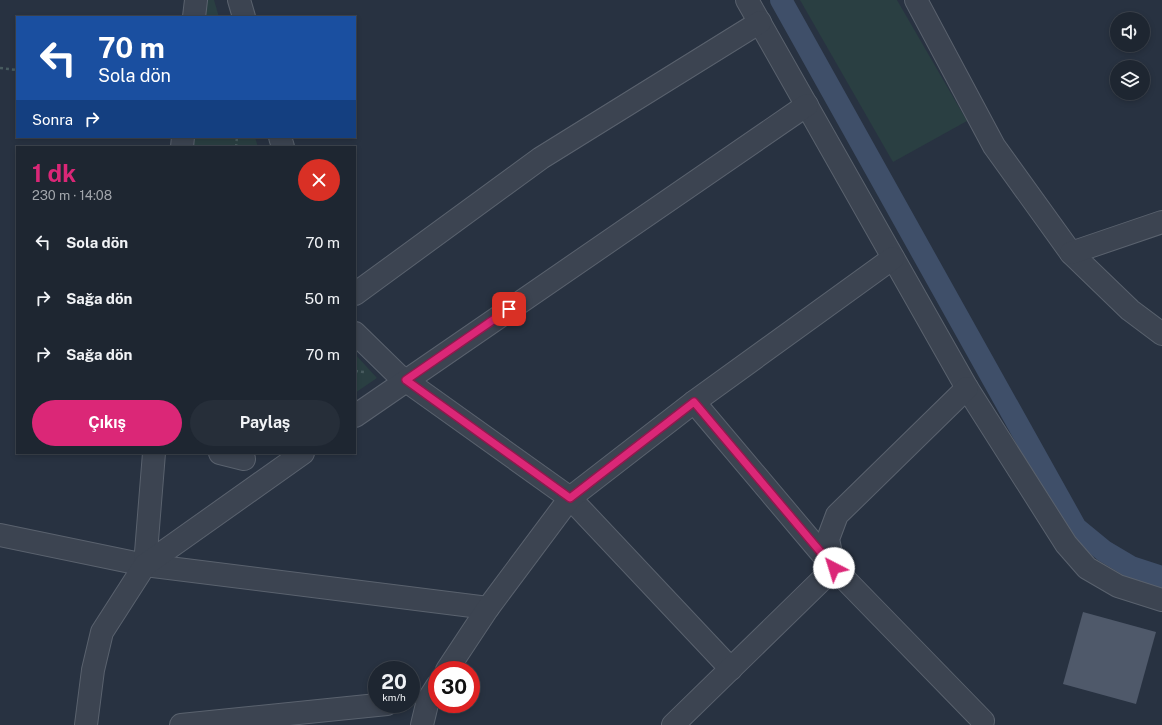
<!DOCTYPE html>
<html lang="tr">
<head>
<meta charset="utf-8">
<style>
  :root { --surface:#1e2631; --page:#262e39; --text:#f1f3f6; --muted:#a1a5ab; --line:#3c434d; --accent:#db2777 }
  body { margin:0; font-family:"Public Sans",sans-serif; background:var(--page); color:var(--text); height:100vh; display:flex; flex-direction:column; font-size:15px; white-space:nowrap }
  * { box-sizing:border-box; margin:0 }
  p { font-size:13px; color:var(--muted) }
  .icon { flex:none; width:22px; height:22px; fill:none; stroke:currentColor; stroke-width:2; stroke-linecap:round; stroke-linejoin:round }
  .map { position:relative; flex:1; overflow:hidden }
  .drawer { position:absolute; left:16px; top:146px; width:340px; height:308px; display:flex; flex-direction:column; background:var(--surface); border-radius:0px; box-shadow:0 2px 6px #0003,0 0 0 1px var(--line) }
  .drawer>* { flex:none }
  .hud { position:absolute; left:16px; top:16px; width:340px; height:122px; border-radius:0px; box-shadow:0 2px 6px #0003,0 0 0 1px var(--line); background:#1a4fa0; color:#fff; overflow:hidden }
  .tools { position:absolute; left:1110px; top:12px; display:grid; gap:8px }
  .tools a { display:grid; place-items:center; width:40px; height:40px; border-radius:50%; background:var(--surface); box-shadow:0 2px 6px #0003,0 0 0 1px var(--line); font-size:20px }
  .speed { position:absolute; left:368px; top:661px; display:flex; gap:8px; font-size:20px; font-weight:700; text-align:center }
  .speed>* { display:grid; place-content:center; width:52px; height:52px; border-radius:50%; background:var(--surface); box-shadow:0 2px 6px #0003,0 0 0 1px var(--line); line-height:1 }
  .speed small { font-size:10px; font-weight:400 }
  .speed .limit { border:6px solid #d22; background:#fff; color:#111 }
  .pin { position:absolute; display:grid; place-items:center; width:34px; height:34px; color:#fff; margin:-17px; border-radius:8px; box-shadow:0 2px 6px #0006 }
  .me { position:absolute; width:44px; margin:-22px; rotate:320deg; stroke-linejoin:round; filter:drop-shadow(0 0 3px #0008) }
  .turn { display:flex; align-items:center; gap:14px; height:84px; padding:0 16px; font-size:18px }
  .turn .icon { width:52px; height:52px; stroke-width:2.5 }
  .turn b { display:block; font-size:28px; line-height:34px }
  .then { display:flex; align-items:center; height:38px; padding:0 16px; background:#0003; gap:8px; font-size:15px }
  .round { display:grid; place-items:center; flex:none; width:42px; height:42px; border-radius:21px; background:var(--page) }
  .head { display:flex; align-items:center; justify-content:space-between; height:68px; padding:0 16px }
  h1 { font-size:24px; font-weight:700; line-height:30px; color:var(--accent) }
  .primary-button { display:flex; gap:8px; margin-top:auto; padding:8px 16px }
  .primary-button a { flex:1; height:46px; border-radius:24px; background:var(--accent); color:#fff; font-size:16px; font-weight:700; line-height:46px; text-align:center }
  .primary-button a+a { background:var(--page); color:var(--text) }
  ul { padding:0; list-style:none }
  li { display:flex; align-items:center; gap:12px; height:56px; padding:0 16px }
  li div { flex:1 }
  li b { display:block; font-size:15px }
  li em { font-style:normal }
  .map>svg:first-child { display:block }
  .green { fill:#2a3f42 }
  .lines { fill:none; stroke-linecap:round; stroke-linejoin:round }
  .canal { stroke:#3f4f69; stroke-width:22 }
  .building { fill:#4f596a }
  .minor-casing { stroke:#5a626e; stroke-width:24 }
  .path { stroke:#485b5f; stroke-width:2.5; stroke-dasharray:3 3; stroke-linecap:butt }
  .minor { stroke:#3c4451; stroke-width:22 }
  .route-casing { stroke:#8e194d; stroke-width:10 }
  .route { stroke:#db2777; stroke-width:7 }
</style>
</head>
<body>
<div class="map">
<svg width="1162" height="725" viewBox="0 0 1162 725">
  <rect width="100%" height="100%" fill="#283241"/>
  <g class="green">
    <path d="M198,0h16l5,17h-25z"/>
    <path d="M800,0h97l70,121 -74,41z"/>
    <path d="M193,137h62l3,10h-65z"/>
    <path d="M355,354l22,24 -22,15z"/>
  </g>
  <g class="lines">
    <path class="canal" d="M781,0l295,528 28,23 27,16 31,10"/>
  </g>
  <path class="building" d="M1083,612l73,20 -20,72 -73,-20z"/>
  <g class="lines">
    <g class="minor-casing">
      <g id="minor">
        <path d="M239,0l5,17"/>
        <path d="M747,0l220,388 99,156 21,24 31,18 44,14"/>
        <path d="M916,0l78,146 77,107 59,57 32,24"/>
        <path d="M194,17l2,-17"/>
        <path d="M280,137l3,10"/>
        <path d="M182,147l1,-10"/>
        <path d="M1071,253l91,-31"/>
        <path d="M355,294l186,-136 219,-136"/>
        <path d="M355,333l43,42 172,123 161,171"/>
        <path d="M694,402l140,166 149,153 -1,4"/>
        <path d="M355,416l452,-311"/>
        <path d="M220,453l24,6"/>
        <path d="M0,535l145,30 343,43"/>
        <path d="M145,565l9,-112"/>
        <path d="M447,670l41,-62 82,-110 124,-96 199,-144"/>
        <path d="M86,725l7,-55 9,-38 43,-67 158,-112"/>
        <path d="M181,725l206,-21"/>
        <path d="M422,725l6,-25 9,-14"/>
        <path d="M673,725l161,-157 -6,-29 9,-24 130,-127"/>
      </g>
    </g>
    <g class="path">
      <path d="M0,68l17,2"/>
      <path d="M236,147l1,-10"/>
      <path d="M355,371l9,1"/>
    </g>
    <use href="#minor" class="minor"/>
  </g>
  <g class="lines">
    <g class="route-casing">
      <path id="route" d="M509,309l-103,71 164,118 124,-96 140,166"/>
    </g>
    <use href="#route" class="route"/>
  </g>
</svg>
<div class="tools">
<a><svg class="icon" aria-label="sound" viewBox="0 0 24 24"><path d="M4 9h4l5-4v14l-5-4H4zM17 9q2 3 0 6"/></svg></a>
<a><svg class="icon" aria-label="layers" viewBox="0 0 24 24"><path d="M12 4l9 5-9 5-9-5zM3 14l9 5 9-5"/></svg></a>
</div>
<div class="speed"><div>20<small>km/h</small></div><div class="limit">30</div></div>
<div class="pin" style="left:509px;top:309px;background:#d93025"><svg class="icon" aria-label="arrive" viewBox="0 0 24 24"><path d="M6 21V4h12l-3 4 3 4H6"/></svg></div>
<svg class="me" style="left:834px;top:568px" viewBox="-20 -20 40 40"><circle r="19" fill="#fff"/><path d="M0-13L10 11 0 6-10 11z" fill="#db2777"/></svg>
<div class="hud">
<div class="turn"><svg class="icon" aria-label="left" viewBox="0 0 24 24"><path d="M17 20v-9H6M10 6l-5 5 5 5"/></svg><div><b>70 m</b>Sola dön</div></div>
<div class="then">Sonra<svg class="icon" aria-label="right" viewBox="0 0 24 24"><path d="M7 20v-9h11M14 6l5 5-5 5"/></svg></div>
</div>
<section class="drawer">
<div class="head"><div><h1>1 dk</h1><p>230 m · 14:08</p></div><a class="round" style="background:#d93025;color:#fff"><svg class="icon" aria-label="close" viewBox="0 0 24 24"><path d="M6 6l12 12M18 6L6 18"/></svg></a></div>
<ul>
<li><svg class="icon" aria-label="left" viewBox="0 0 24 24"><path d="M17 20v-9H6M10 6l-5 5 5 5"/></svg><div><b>Sola dön</b></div><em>70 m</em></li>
<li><svg class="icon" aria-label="right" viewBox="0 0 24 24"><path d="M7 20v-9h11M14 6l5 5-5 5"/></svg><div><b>Sağa dön</b></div><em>50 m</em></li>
<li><svg class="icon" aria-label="right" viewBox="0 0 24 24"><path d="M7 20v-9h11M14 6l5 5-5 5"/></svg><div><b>Sağa dön</b></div><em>70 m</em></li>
</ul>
<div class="primary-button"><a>Çıkış</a><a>Paylaş</a></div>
</section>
</div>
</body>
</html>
